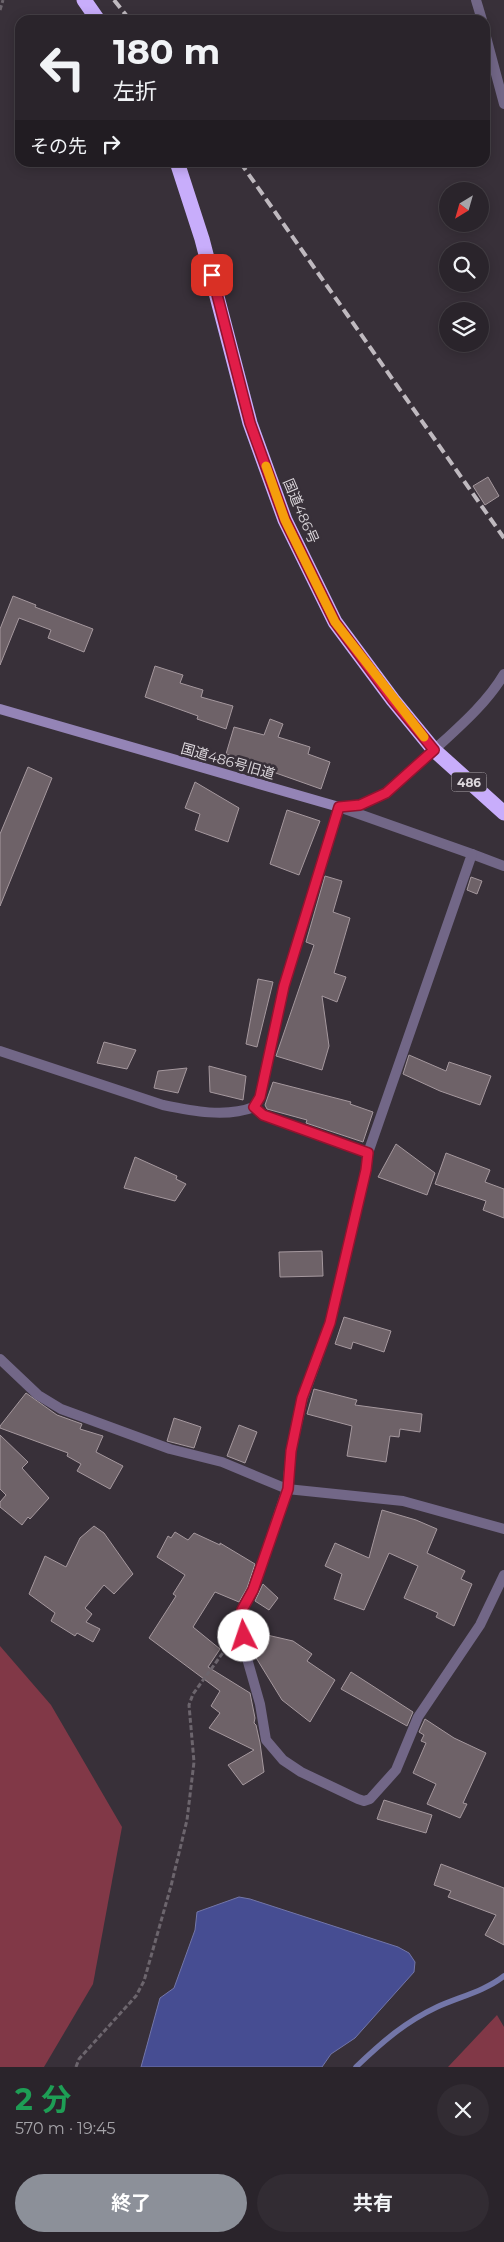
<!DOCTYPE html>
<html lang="ja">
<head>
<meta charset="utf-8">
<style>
  :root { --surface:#2a242b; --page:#322c33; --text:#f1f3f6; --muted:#a5a4a9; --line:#464147; --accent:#8c9099 }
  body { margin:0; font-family:Montserrat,"Noto Sans JP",sans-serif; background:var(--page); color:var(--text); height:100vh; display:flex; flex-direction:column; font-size:19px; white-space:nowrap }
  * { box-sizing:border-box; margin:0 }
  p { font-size:16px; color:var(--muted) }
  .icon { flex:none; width:28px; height:28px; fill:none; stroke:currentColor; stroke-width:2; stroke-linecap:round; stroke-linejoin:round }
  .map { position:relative; height:2067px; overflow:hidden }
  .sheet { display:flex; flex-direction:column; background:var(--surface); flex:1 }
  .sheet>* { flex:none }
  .guide { position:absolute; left:15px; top:15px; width:475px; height:152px; border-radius:15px; box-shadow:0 2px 12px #0003,0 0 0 1px var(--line); background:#2a242b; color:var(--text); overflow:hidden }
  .needle { width:32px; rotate:217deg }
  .tools { position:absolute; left:439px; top:182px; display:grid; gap:10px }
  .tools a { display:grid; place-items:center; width:50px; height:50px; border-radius:50%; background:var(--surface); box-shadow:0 2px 12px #0003,0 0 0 1px var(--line); font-size:25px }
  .pin { position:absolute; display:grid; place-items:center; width:42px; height:42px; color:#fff; margin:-21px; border-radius:10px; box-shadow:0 2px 8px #0006 }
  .me { position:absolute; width:55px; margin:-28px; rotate:356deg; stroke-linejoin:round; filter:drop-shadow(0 0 4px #0008) }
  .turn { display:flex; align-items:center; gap:18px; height:105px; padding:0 15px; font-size:22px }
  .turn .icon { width:65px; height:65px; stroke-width:2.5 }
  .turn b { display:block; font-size:35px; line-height:42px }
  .then { display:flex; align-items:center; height:48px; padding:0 15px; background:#0003; gap:10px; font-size:19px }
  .round { display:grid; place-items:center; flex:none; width:52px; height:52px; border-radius:26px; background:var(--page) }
  .head { display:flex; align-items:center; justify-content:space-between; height:85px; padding:0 15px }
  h1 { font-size:30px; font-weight:700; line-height:38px; color:#1e9e55 }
  .primary-button { display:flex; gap:10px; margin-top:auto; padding:10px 15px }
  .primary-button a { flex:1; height:58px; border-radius:30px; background:var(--accent); color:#fff; font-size:20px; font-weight:700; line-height:58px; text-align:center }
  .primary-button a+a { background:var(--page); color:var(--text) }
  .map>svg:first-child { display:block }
  .green { fill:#813847 }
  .water { fill:#464d92; stroke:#7376a8 }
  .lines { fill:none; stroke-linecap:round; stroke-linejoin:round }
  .stream { stroke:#7376a8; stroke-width:5.5 }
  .building { fill:#6e6268; stroke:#a5989e }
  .path { stroke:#6c656d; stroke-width:3; stroke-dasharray:5 2.5; stroke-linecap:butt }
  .street { stroke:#726787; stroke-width:10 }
  .secondary { stroke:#9484b6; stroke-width:10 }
  .highway { stroke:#c8adfb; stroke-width:15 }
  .rail { stroke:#bfb9bf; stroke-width:4; stroke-dasharray:10 5; stroke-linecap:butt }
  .route-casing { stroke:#92132f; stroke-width:12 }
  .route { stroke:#e11d48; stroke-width:9 }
  .slow { stroke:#f59e0b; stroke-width:9 }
  .labels { text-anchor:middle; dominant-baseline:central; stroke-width:5; stroke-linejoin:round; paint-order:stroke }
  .shield { fill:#383039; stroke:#aba5ab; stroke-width:1 }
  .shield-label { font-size:12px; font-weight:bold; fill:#dcd7dc }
  .street-label { font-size:14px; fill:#dcd7dc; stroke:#383039 }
</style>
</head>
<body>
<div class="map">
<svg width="504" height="2067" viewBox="0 0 504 2067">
  <rect width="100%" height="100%" fill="#383039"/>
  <g class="green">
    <path d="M0,1646l51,59 71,122 -29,157 -49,83h-44z"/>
    <path d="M497,2015l7,12v40h-56z"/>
  </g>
  <path class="water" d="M239,1897l11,2 148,48 11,6 6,9 -1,10 -59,66 -24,16 -9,13h-181l19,-69 14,-10 21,-58 2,-18z"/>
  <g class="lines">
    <path class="stream" d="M356,2067c26,-25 49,-45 81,-60 22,-10 48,-16 67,-31"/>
  </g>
  <g class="building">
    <path d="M488,477l11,19 -14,9 -12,-19z"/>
    <path d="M13,596l23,9 -1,2 58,22 -9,23 -36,-14 3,-8 -32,-12 -19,47v-36z"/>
    <path d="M155,666l28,9 -3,8 23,7 -2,7 32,9 -7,23 -29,-10 1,-3 -53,-19z"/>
    <path d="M270,719l13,5 -5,13 32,10 -2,7 22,8 -9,27 -48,-17v-3l-47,-15 8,-27 30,8z"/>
    <path d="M28,767l24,11 -52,128v-72z"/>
    <path d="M195,782l44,26 -11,34 -33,-12 5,-16 -15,-6z"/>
    <path d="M287,810l33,11 -21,54 -29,-11z"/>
    <path d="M325,876l17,5 -9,31 17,6 -16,55 12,4 -9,25 -15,-6 7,50 -7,24 -46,-14 38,-111 -8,-3z"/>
    <path d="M471,877l11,4 -5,13 -10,-4z"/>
    <path d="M258,979l15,3 -16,65 -11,-3z"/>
    <path d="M104,1042l32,8 -9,19 -30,-6z"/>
    <path d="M409,1055l37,16 3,-9 42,14 -11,29 -40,-14 -37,-17z"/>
    <path d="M209,1066l37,10 -3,24 -33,-8z"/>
    <path d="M187,1068l-9,25 -24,-5 4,-17z"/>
    <path d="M273,1082l78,20 -1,2 23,8 -10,30 -57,-19 1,-3 -40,-11 -2,-4z"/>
    <path d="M396,1144l39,29 -8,22 -49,-18z"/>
    <path d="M446,1153l44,17 -5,12 19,7v29l-21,-8 3,-9 -51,-17z"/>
    <path d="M135,1157l42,19 -1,3 10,5 -11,17 -51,-13z"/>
    <path d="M322,1251l1,25 -43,1 -1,-25z"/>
    <path d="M344,1317l47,14 -7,21 -31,-10 -2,7 -16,-5z"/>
    <path d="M314,1389l43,11 -2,5 67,9 -2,18 -20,-3 -1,8 -9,-1 -4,26 -39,-6 5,-30 -45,-12z"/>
    <path d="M26,1393l31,22 25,9 -2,5 23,7 -7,16 27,14 -13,23 -33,-18 4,-7 -14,-8 1,-3 -68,-25v-2z"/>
    <path d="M174,1418l27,9 -7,21 -27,-7z"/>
    <path d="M239,1425l18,7 -12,31 -18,-7z"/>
    <path d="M0,1435l28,27 -6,6 27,30 -19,21 -2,-2 -6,8 -22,-18v-5l6,-7 -6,-6z"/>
    <path d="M382,1510l34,10 21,9 -10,24 38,18 -4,8 11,5 -18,42 -18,-9 2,-4 -34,-15 14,-32 -29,-13 -25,57 -30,-11 8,-25 -17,-8 10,-23 34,15z"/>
    <path d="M94,1526l10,7 29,41 -19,20 -10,-9 -19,23 7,6 -6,8 14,7 -7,13 -16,-9 -2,3 -24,-15 4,-8 -26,-19 16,-38 21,11 14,-29z"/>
    <path d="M175,1532l13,8 6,-7 26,12v-2l35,21 -8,24 -8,14 -24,-10 -22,35 27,22 -12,18 42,26 5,25 -1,5 2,2 4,18 4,29 -21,13 -15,-20 26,-15 -45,-22 11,-15 -9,-7 9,-15 -71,-53 27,-42 -3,-2 12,-19 -28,-18 11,-21 3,2z"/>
    <path d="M263,1584l15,14 -9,12 -14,-9z"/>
    <path d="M267,1635l26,6 19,13 -5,7 28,19 -25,42 -28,-22 -27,-44z"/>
    <path d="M351,1672l62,40 -6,14 -66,-37z"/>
    <path d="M425,1719l29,19 32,15 -23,50 4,1 -7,14 -33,-14 9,-20 -23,-11 13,-30 -5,-2 3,-6 -5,-3z"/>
    <path d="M384,1800l48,15 -6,18 -49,-14z"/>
    <path d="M441,1864l63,24v57l-19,-10 11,-20 -48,-18 3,-6 -17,-6z"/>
  </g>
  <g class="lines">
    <g class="path">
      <path d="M0,10l3,-10"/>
      <path d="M76,2067l3,-8 57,-63 8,-15 27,-95 16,-66 7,-58 -5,-57 4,-11 37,-51"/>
    </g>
    <g class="street">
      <path d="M476,0l6,20"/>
      <path d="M485,33l19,71"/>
      <path d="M434,750c25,-23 53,-47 70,-76"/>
      <path d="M472,854l32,12"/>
      <path d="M0,1051l163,54c29,6 63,13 91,2"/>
      <path d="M368,1153l104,-299 -133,-47 -55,179 -24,111 -6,10 9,8 105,38 -2,17 -36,153 -27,75 -12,53 -4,38 -34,102 -11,19 2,38 16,56 6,36 17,20 18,12 57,27 6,2 6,-2 26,-29 22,-53 62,-92 24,-50"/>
      <path d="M0,1359l38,36 23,14 109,40 52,13 65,27 116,12 101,28"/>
    </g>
    <path class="secondary" d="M0,709l339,98 21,-2 26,-12 48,-43"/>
    <g class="highway">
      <path d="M84,0l14,20"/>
      <path d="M177,162l25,77 48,184 35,97 50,102 58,78 41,50 70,63"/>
    </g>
    <g class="rail">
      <path d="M114,0l16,20"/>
      <path d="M240,162l264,376"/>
    </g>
  </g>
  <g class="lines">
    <g class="route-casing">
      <path id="route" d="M212,275l38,148 35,97 50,102 58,78 41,50 -48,43 -26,12 -21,2 -55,179 -24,111 -6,10 9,8 105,38 -2,17 -36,153 -28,75 -11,53 -3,38 -35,101 -11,20 2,26"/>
    </g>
    <use href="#route" class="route"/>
    <path class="slow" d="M266,466l19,54 50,102 89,115"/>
  </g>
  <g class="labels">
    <rect class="shield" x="451.5" y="772.5" width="35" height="19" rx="4"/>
    <g class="shield-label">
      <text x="469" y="782">486</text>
    </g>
    <g class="street-label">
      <text transform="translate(301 511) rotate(67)">国道486号</text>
      <text transform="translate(228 761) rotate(16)">国道486号旧道</text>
    </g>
  </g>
</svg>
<div class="tools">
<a><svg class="needle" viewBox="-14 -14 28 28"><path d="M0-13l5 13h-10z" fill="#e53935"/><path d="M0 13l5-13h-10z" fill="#a5a4a9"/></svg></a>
<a><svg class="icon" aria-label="search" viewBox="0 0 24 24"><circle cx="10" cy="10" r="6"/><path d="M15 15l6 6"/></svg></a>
<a><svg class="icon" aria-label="layers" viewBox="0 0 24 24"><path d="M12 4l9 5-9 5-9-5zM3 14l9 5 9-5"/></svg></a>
</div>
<div class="pin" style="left:212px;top:275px;background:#d93025"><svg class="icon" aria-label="arrive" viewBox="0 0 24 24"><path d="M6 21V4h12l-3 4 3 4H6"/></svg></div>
<svg class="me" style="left:244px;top:1636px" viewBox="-20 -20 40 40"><circle r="19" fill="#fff"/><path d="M0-13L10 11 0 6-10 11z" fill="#e11d48"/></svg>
<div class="guide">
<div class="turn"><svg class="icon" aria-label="left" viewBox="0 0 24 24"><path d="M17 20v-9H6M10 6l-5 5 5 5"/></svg><div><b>180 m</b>左折</div></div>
<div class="then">その先<svg class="icon" aria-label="right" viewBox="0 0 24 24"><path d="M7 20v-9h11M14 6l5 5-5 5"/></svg></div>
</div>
</div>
<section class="sheet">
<div class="head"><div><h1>2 分</h1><p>570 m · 19:45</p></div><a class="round"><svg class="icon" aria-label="close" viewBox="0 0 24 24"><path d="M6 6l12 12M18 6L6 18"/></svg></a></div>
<div class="primary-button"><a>終了</a><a>共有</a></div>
</section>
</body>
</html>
